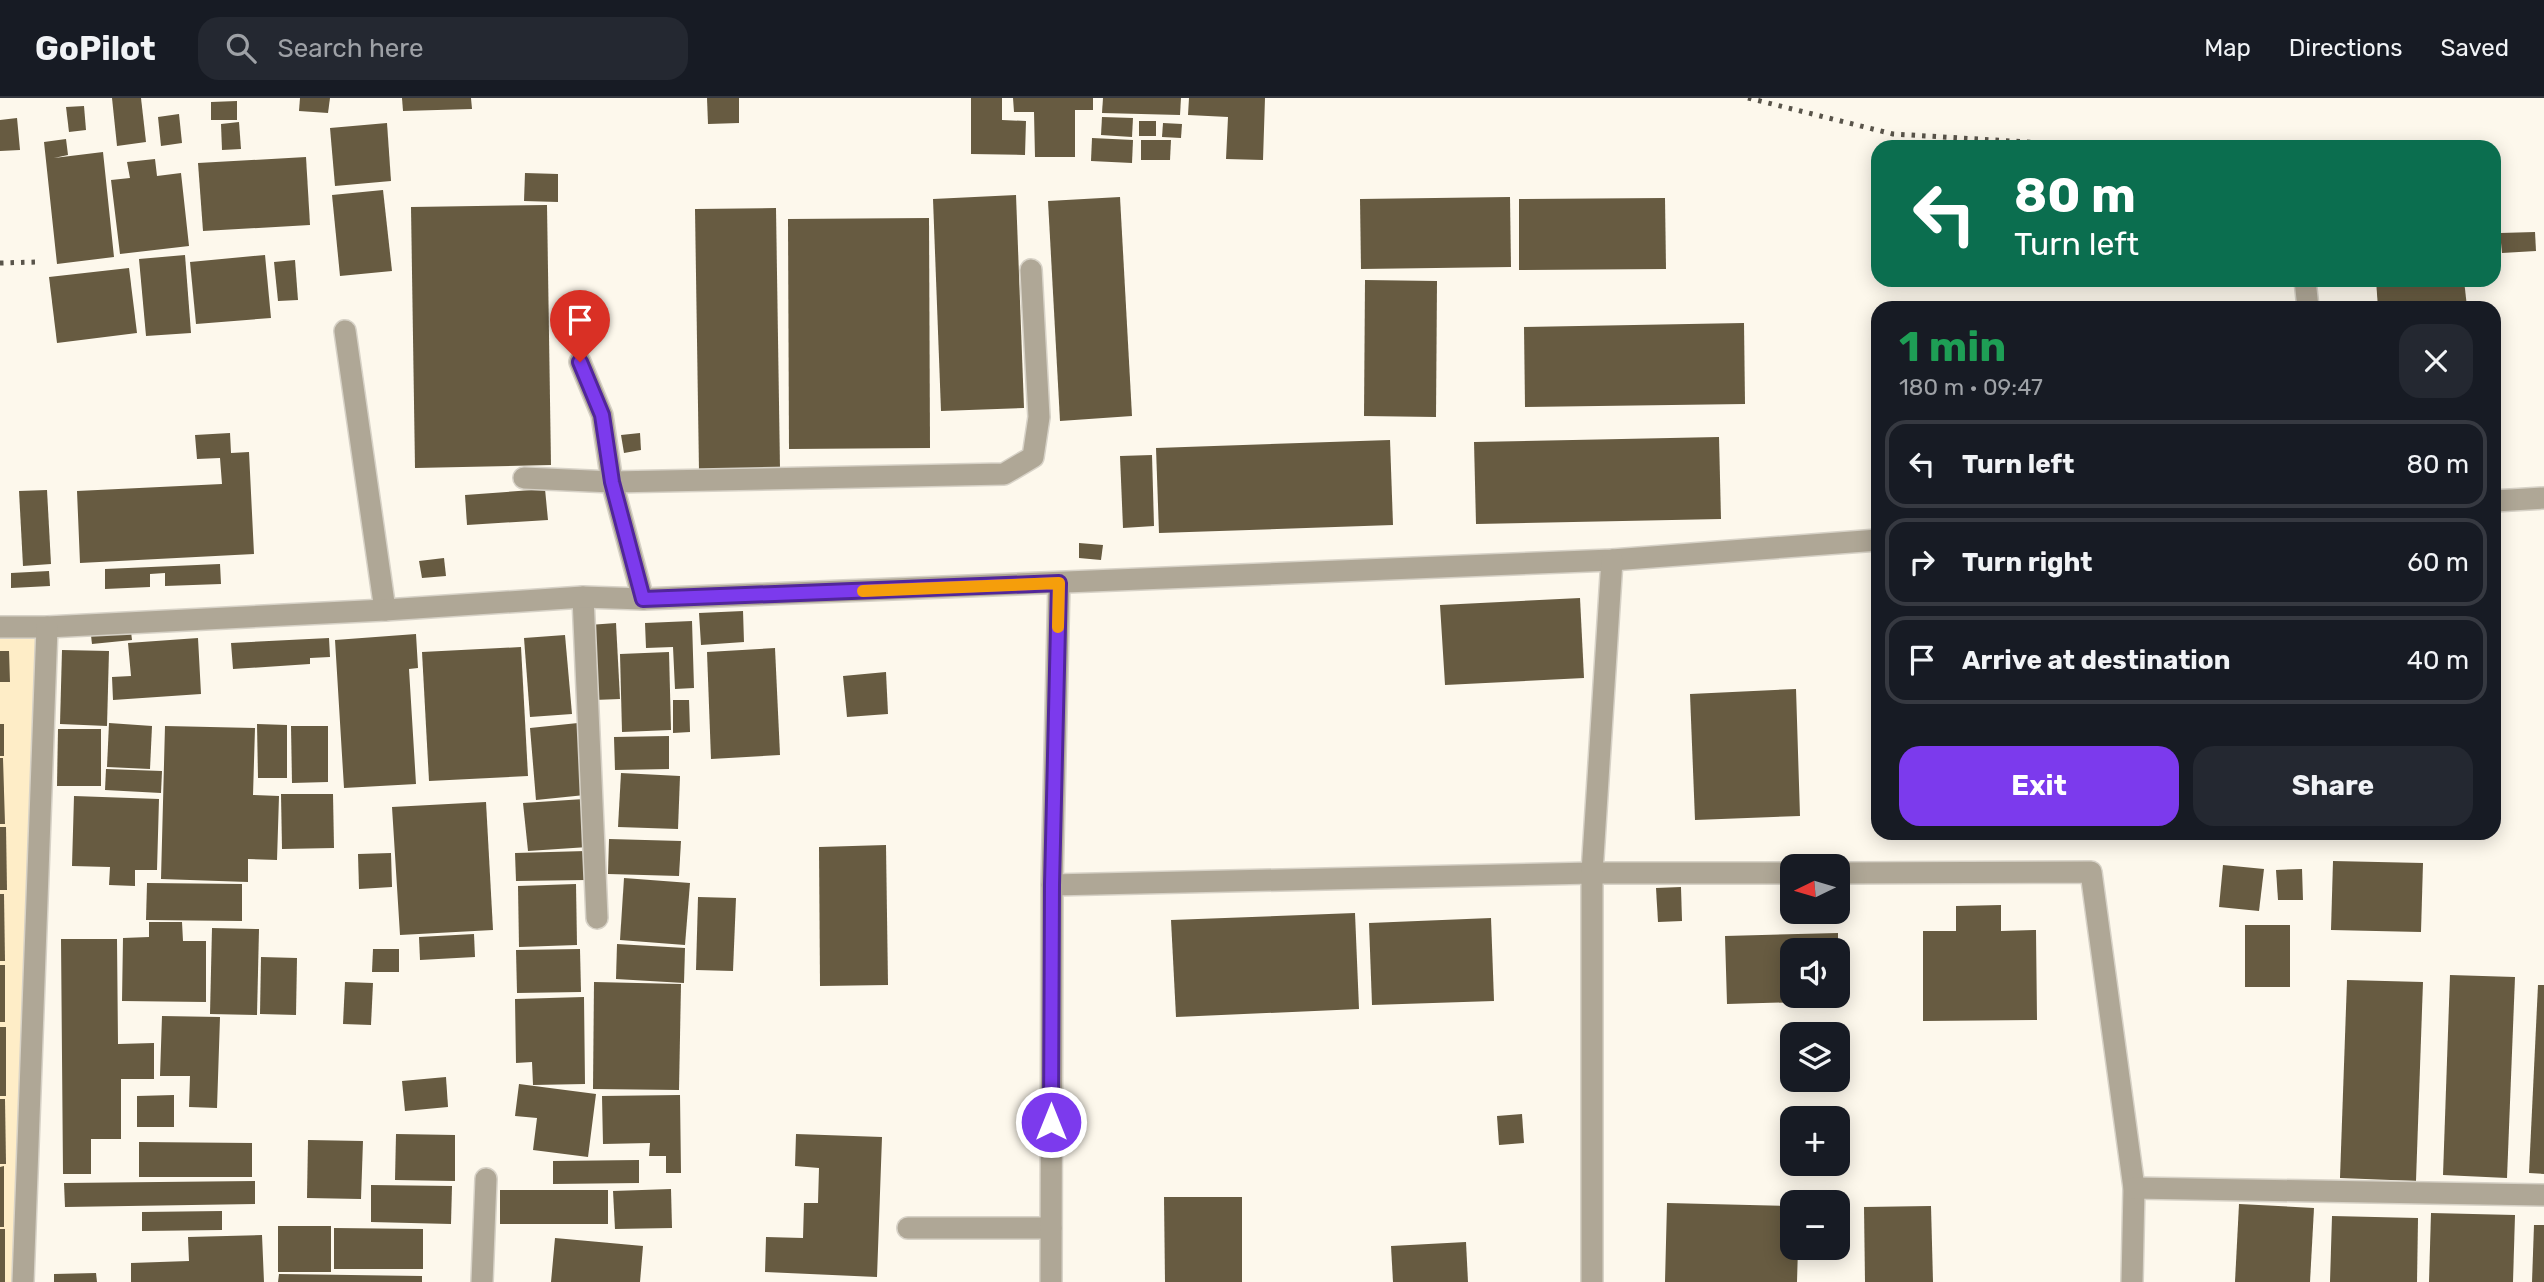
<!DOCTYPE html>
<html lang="en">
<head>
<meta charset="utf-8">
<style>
  :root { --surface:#171b24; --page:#242831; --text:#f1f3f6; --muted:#9ea1a6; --line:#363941; --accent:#7c3aed }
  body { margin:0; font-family:Rubik,sans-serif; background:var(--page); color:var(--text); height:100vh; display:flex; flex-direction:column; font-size:26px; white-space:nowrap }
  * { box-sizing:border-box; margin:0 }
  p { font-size:23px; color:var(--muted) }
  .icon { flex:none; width:38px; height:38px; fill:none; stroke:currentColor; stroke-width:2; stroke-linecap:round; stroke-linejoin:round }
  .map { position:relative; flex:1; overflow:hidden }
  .sheet { position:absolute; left:1871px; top:203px; width:630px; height:539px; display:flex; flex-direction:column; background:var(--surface); border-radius:21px; box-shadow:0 4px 18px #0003 }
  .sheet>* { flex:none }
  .guide { position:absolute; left:1871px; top:42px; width:630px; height:147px; border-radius:21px; box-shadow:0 4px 18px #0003; background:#0b6e4f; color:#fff; overflow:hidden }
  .needle { width:46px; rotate:265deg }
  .controls { position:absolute; left:1780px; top:756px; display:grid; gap:14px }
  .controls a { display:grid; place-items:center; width:70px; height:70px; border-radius:14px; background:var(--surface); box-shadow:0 4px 18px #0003; font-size:35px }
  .pin { position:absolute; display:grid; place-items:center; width:60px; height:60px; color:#fff; margin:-72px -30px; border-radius:50% 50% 50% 0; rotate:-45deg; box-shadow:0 0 7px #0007 }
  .pin .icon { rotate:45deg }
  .me { position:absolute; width:77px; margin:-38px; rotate:0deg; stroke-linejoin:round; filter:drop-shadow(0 0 5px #0008) }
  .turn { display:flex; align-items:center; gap:24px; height:147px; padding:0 28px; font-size:32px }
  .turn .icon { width:91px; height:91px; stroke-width:2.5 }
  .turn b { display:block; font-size:49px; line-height:60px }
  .round { display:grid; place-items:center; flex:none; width:74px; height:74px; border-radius:21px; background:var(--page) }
  .summary { display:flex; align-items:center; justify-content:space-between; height:119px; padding:0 28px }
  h1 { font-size:42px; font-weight:700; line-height:52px; color:#1e9e55 }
  .action { display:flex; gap:14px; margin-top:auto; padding:14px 28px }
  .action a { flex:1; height:80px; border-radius:21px; background:var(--accent); color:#fff; font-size:28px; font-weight:700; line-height:80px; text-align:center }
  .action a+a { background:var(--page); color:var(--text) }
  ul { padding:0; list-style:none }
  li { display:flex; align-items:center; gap:21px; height:88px; margin:0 14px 10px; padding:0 14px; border:4px solid var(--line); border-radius:21px }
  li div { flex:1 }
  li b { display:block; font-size:26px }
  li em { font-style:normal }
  header { display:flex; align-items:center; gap:42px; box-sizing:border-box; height:98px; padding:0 35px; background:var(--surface); border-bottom:2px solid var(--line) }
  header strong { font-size:33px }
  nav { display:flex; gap:38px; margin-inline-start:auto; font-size:24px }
  .search { width:490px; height:63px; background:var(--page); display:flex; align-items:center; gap:18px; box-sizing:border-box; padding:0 24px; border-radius:21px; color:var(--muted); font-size:26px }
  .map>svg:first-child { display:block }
  .built { fill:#feedc7 }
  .building { fill:#675b41 }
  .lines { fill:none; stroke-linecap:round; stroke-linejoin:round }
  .minor-casing { stroke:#d7d2c7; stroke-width:24 }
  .minor { stroke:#afa796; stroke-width:21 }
  .rail { stroke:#59544a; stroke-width:5; stroke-dasharray:3.5 7; stroke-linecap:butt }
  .route-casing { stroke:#51269a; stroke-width:18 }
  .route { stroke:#7c3aed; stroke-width:12 }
  .slow { stroke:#f59e0b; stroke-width:12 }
</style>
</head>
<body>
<header>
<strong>GoPilot</strong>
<div class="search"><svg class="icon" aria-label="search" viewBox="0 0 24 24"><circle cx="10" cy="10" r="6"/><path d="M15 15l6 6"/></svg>Search here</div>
<nav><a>Map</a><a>Directions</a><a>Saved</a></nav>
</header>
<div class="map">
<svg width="2544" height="1184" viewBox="0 0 2544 1184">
  <rect width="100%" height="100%" fill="#fdf8ec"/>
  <path class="built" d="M47,529l-24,655h-23v-652z"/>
  <g class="building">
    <path d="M112,0h29l5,44 -29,4z"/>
    <path d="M300,0h30l-2,15 -29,-2z"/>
    <path d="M402,0h69l1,11 -69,2z"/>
    <path d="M707,0h32v25l-31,1z"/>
    <path d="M971,0h31v22l24,1 -1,34 -54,-1z"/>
    <path d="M1013,0h80v12h-18v47h-40l-1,-45h-20z"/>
    <path d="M1103,0h78l-1,17 -78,-2z"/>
    <path d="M1189,0h76l-2,62 -37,-1 2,-42 -40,-2z"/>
    <path d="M237,3v19h-26v-18z"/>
    <path d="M84,8l2,24 -17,2 -3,-25z"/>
    <path d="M179,16l3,29 -21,3 -3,-29z"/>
    <path d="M1102,19l31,1 -1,19 -31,-2z"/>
    <path d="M17,20l3,32 -20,1v-31z"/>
    <rect x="1139" y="23" width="17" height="15"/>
    <path d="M239,24l2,27 -19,1 -1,-26z"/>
    <path d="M387,25l4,58 -56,5 -5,-58z"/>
    <path d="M1163,25l19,1 -1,14 -19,-1z"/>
    <path d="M1092,40l41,2 -1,23 -41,-2z"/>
    <path d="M66,41l2,16 -14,3 49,-6 11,105 -57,7 -13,-122z"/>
    <path d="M1141,42h30l-1,20h-29z"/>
    <path d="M306,59l4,68 -107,6 -5,-68z"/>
    <path d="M155,61l2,17 24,-3 8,73 -69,8 -9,-74 19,-2 -3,-16z"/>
    <path d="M525,75l33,1v28l-34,-1z"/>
    <path d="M383,92l9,81 -52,5 -8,-81z"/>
    <path d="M1016,97l8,213 -83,3 -8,-212z"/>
    <path d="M1120,99l12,219 -72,5 -12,-220z"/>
    <path d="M1510,99l1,70 -150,2 -1,-70z"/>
    <path d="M1665,100l1,71 -147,1v-71z"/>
    <path d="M547,107l4,260 -136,3 -4,-261z"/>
    <path d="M776,110l4,261 -81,2 -4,-262z"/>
    <path d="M929,120l1,230 -141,1 -1,-230z"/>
    <path d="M2535,134l1,19 -34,2 -2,-20z"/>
    <path d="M185,157l6,78 -45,3 -7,-77z"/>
    <path d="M265,157l6,63 -75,6 -6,-62z"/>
    <path d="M295,162l3,40 -20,1 -4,-39z"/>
    <path d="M129,170l8,65 -80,10 -8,-66z"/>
    <path d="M1365,182l72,1 -1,136 -72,-1z"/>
    <path d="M2376,182h88l3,27 -89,1z"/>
    <path d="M1744,225l1,81 -220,3 -1,-80z"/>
    <path d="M230,335l1,20 18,-1 5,102 -174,9 -3,-72 145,-7 -2,-26 -23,1 -2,-24z"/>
    <path d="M640,335l1,17 -17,3 -3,-18z"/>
    <path d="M1719,339l2,82 -245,5 -2,-82z"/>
    <path d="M1390,342l3,85 -234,8 -3,-85z"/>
    <path d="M1152,357l2,71 -31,2 -3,-72z"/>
    <path d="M545,391l3,31 -81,5 -2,-30z"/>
    <path d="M47,392l4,74 -28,2 -4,-75z"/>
    <path d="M1079,445l24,2 -2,15 -22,-2z"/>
    <path d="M444,460l2,18 -24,2 -3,-17z"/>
    <path d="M220,466l1,20 -56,2v-13l-15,1v13l-45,2v-20z"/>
    <path d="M49,473l1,15 -39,2v-15z"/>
    <path d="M1580,500l4,80 -139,7 -5,-80z"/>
    <path d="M743,513l1,31 -43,3 -2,-32z"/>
    <path d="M692,523l2,67 -19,1 -2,-42 -27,1 -1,-25z"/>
    <path d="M130,525l2,17 -40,4 -2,-17z"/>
    <path d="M616,525l4,76 -26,1 -5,-75z"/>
    <path d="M416,536l2,34 -9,1 7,115 -72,4 -9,-148z"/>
    <path d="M565,537l7,79 -42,3 -6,-79z"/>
    <path d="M198,540l3,56 -88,6 -1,-23 19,-1 -3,-33z"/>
    <path d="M329,540l1,19 -20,1v6l-77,5 -2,-26z"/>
    <path d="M521,549l7,129 -99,5 -7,-129z"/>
    <path d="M775,550l5,107 -69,4 -4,-107z"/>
    <path d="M62,552l47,1 -2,75 -47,-2z"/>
    <path d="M0,553h9l1,31h-10z"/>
    <path d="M669,554l2,78 -49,2 -2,-78z"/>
    <path d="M886,574l2,42 -41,3 -4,-41z"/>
    <path d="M1796,591l4,127 -105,4 -5,-126z"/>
    <path d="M673,602h16l1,32 -17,1z"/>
    <path d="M109,625l43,3 -2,43 -43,-2z"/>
    <path d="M578,625l7,72 -49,5 -6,-72z"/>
    <rect x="0" y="626" width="4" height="32"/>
    <path d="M257,626l30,1v53h-29z"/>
    <path d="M165,628l90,2 -2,67 26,1 -2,64 -29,-1v23l-87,-3z"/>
    <path d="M291,628h37v56l-36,1z"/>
    <path d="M58,631h43v57h-44z"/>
    <path d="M669,638v33l-54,1 -1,-33z"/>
    <path d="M0,660h3l2,66h-5z"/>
    <path d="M106,671l56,2 -1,22 -56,-3z"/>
    <path d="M621,675l59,3 -2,53 -60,-2z"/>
    <path d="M281,696h52l1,54 -52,1z"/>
    <path d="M74,698l85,3 -2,71h-22v16l-26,-1 1,-18 -38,-1z"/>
    <path d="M584,701l4,48 -60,4 -5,-48z"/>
    <path d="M486,704l7,128 -93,5 -8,-128z"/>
    <path d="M0,729h6l1,63h-7z"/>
    <path d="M609,741l72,2 -2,35 -71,-2z"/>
    <path d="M886,747l2,140 -68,1 -1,-139z"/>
    <path d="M586,753l1,29 -71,1 -1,-28z"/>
    <path d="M391,755l1,34 -33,2 -1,-35z"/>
    <path d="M2333,763l90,2 -2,69 -90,-2z"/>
    <path d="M2223,767l41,4 -5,42 -40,-4z"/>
    <path d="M2302,771l1,31h-25l-2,-30z"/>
    <path d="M624,780l66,5 -5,62 -65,-5z"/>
    <path d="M147,785l95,1v37l-96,-1z"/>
    <path d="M576,786l1,61 -58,2 -1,-61z"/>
    <path d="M1681,789l1,34 -24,1 -2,-34z"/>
    <path d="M0,796h4l1,67h-5z"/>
    <path d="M698,799l38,1 -3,73 -37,-1z"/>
    <path d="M2001,807v26l35,-1 1,90 -114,1v-90h33v-25z"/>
    <path d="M1355,815l4,96 -183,8 -5,-97z"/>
    <path d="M1491,820l3,83 -122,4 -3,-82z"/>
    <path d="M149,824h33l1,19h23v61l-84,-1 1,-63 26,-1z"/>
    <rect x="2245" y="827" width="45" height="62"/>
    <path d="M212,830l47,1 -2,86 -47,-1z"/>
    <path d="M1838,835v17h-46v46h47v5l-112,3 -2,-68z"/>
    <path d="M474,836l1,23 -55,3 -1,-23z"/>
    <path d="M61,841h56l1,105 36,-1v36h-33v60h-30v35h-28z"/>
    <path d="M617,846l68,4 -1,35 -68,-4z"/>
    <path d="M373,851h26v23h-27z"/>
    <path d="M580,851l1,43 -64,1 -1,-43z"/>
    <path d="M261,859l36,1 -1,57 -36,-1z"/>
    <rect x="0" y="867" width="5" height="57"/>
    <path d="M2450,877l65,2 -8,201 -64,-3z"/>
    <path d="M2347,882l76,2 -7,199 -76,-3z"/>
    <path d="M345,884l28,1 -2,42 -28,-1z"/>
    <path d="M594,884l87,2 -2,106 -86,-1z"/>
    <path d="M2538,887h6v189l-15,-1z"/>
    <path d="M584,899l1,87 -52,1 -1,-23 -16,1 -1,-64z"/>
    <path d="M162,918l58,1 -3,91 -28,-1 1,-31h-30z"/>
    <rect x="0" y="929" width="6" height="69"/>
    <path d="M446,979l2,30 -43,4 -3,-30z"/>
    <path d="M519,986l77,10 -8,63 -55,-7 4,-32 -22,-2z"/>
    <path d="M174,997v32h-37v-31z"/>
    <path d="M680,997l1,78h-15v-17h-17l1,-13 -47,1 -1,-48z"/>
    <path d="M0,1001h5l1,65h-6z"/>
    <path d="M1522,1016l2,29 -25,2 -2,-29z"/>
    <path d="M396,1036l59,1v46l-60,-1z"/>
    <path d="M796,1036l86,3 -5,140 -112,-5 1,-35 37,1 1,-35h14l1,-35 -24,-2z"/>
    <path d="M308,1042l55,1 -2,58 -54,-1z"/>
    <path d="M139,1044l113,1v34h-113z"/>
    <path d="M639,1062v23l-86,1v-23z"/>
    <path d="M4,1068v61h-4v-60z"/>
    <path d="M255,1083v23l-190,3 -1,-24z"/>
    <path d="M371,1087l81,1 -1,38 -80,-2z"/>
    <path d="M671,1091l1,39 -57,1 -2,-38z"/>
    <rect x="500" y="1092" width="108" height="34"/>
    <path d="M1164,1099h78v85h-77z"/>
    <path d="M1667,1105l125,3v42h6l-1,34h-132z"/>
    <path d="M2239,1106l75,4 -4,74h-75z"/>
    <path d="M1931,1108l2,76h-68l-1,-75z"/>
    <path d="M222,1113v19l-80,1v-19z"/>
    <path d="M2431,1115l84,2 -2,67h-84z"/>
    <path d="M2332,1118l86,2 -1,64h-87z"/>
    <path d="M2534,1127h10v57h-12z"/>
    <rect x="278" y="1128" width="53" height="46"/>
    <path d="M334,1130l89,1v40h-89z"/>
    <rect x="0" y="1131" width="5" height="53"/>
    <path d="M262,1137l2,47h-133v-19l58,-2 -1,-24z"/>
    <path d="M555,1140l88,8 -3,36h-89z"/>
    <path d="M1466,1144l2,40h-75l-2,-36z"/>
    <path d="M96,1175l1,9h-43v-8z"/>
    <path d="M279,1176l143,2v6h-144z"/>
  </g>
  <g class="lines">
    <g class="minor-casing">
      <g id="minor">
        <path d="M2305,182l3,28"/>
        <path d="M345,233l40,279"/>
        <path d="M580,264l22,53 10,67 31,117"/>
        <path d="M524,380l88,4 392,-8 29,-17 6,-40 -8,-147"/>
        <path d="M2494,403l50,-3"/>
        <path d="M583,499l14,321"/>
        <path d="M0,529h47l338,-17 198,-13 60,2 969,-39 266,-20"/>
        <path d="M1838,775l253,-1 43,316 -2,94"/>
        <path d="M1052,787l540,-12h200"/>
        <path d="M2134,1090l410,7"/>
        <path d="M908,1130h143"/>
        <path d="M23,1184l24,-655"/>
        <path d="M482,1184l4,-103"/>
        <path d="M1051,1184l1,-397 7,-302"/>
        <path d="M1592,1184v-409l20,-313"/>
      </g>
    </g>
    <use href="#minor" class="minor"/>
    <g class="rail">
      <path d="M1748,0l145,36 219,13"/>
      <path d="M0,165l37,-1"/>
    </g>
  </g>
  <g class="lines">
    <g class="route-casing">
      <path id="route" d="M580,264l22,53 10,67 31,117 416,-16 -7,302 -1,237"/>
    </g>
    <use href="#route" class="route"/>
    <path class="slow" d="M863,493l196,-8 -1,44"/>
  </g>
</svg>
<div class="controls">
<a><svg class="needle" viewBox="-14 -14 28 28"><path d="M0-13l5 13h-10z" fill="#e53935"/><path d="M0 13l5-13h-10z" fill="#9ea1a6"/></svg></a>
<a><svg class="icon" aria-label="sound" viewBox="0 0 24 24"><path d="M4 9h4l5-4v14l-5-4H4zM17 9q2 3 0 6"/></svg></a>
<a><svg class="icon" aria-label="layers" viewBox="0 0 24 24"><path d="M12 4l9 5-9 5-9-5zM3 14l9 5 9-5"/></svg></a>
<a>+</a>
<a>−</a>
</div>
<div class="pin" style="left:580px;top:264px;background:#d93025"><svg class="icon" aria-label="arrive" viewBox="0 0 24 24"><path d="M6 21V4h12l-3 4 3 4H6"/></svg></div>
<svg class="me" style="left:1051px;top:1024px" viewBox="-20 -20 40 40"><circle r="17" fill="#7c3aed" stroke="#fff" stroke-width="3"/><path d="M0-11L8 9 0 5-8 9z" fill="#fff"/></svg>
<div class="guide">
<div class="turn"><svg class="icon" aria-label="left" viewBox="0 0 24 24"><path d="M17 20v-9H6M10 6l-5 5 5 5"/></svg><div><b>80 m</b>Turn left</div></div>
</div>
<section class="sheet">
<div class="summary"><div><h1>1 min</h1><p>180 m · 09:47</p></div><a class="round"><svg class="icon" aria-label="close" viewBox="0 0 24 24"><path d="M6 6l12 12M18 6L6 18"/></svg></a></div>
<ul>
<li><svg class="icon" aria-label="left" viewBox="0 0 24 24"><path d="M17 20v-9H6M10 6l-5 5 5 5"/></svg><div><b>Turn left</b></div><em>80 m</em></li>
<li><svg class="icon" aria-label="right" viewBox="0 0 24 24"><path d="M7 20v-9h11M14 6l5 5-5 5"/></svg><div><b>Turn right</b></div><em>60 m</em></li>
<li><svg class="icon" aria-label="arrive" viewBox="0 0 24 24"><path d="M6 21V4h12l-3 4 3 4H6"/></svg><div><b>Arrive at destination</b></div><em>40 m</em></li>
</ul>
<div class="action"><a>Exit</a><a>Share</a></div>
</section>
</div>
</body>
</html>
